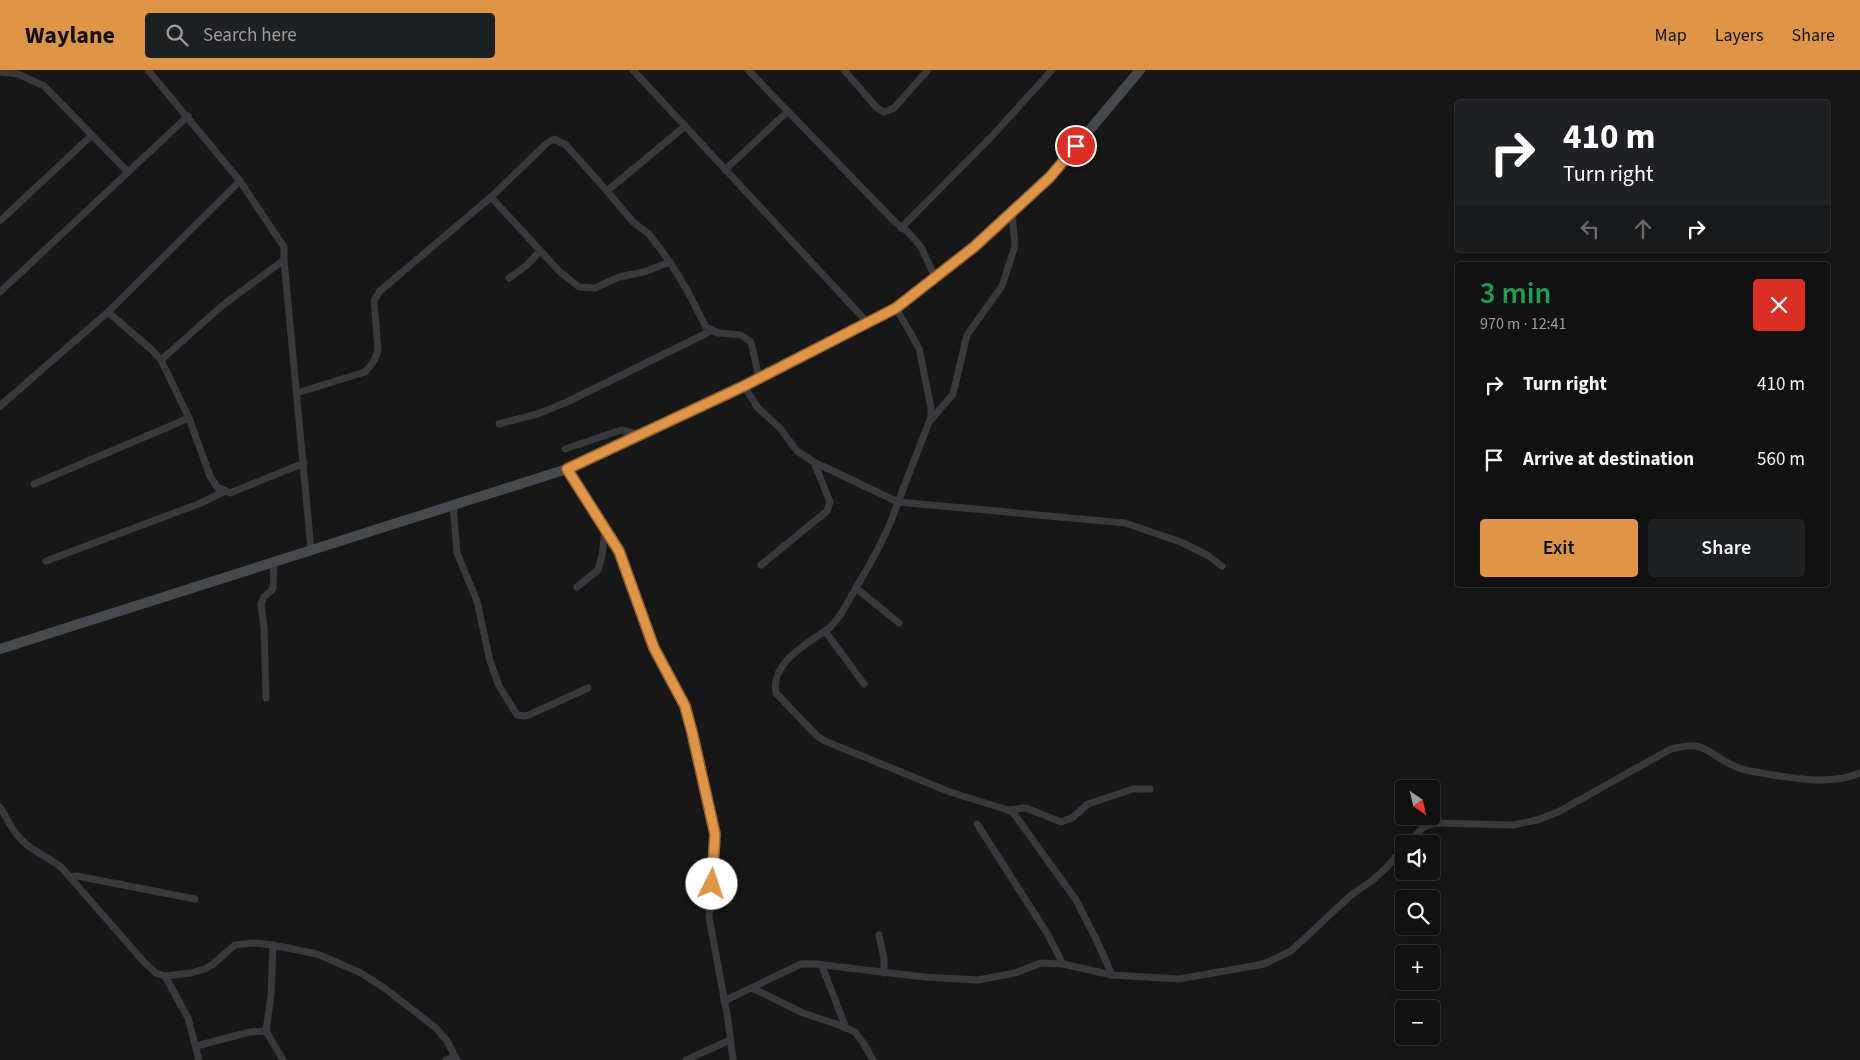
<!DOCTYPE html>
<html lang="en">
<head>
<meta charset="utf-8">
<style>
  :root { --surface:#111112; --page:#1e1f20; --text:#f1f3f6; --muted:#9c9d9f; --line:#303132; --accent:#df9548 }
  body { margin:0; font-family:"Source Sans 3",sans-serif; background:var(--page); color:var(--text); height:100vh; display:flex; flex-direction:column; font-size:19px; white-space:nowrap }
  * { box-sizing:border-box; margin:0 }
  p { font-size:16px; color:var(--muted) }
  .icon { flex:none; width:28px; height:28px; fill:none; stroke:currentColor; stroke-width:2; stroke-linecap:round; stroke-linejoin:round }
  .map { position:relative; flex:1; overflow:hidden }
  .side { position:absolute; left:1455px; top:192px; width:375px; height:325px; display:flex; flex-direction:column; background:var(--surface); border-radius:5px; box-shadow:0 2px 12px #0003,0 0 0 1px var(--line) }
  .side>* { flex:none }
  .guide { position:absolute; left:1455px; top:30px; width:375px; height:152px; border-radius:5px; box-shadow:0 2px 12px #0003,0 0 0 1px var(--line); background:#202124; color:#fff; overflow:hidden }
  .needle { width:32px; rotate:146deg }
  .buttons { position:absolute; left:1395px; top:710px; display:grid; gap:10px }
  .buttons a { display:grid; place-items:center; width:45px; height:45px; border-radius:5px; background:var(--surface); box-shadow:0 2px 12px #0003,0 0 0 1px var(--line); font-size:25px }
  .pin { position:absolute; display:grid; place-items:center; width:42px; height:42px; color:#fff; margin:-21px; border:2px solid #fff; border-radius:50%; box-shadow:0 1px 5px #0007 }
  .me { position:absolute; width:55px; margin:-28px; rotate:4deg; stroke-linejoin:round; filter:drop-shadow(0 0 4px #0008) }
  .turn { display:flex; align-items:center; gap:18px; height:105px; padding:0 25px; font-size:22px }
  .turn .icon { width:65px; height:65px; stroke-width:2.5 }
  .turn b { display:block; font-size:35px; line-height:42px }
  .lanes { display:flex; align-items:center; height:48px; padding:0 25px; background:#0003; justify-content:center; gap:25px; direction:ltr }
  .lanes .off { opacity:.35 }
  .round { display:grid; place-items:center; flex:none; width:52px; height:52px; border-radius:5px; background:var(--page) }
  .summary { display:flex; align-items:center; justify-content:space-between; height:85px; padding:0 25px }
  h1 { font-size:30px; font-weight:600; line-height:38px; color:#1e9e55 }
  .button { display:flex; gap:10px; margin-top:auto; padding:10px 25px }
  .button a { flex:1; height:58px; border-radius:5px; background:var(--accent); color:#111; font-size:20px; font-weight:600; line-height:58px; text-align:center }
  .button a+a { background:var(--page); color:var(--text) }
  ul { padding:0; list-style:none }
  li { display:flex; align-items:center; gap:15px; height:75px; padding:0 25px }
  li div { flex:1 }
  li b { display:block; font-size:19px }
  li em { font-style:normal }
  header { display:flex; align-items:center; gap:30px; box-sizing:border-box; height:70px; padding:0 25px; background:var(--accent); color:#111 }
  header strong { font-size:24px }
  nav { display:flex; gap:28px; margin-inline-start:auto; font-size:18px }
  .search { width:350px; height:45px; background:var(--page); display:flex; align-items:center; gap:12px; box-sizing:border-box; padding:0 18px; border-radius:5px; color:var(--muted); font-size:19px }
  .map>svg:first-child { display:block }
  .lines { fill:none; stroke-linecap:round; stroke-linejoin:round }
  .minor { stroke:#38393d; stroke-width:7 }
  .secondary { stroke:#46494d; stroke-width:10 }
  .route-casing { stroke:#91612f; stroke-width:12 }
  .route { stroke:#df9548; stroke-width:9 }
</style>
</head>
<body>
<header>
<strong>Waylane</strong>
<div class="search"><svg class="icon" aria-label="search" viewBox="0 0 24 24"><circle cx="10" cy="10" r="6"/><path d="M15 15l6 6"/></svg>Search here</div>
<nav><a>Map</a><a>Layers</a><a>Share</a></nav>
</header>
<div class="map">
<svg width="1860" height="990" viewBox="0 0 1860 990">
  <rect width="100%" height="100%" fill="#171718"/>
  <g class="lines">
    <g class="minor">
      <path d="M148,0l92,111 44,66v13l27,289"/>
      <path d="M633,0l234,252"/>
      <path d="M748,0l147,152 13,10 13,15 14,30"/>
      <path d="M844,0l33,38 7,4 10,-4 34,-38"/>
      <path d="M0,2l18,2 26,12 84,86"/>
      <path d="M725,100l63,-59"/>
      <path d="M607,121l26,31 16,12 21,28 18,30 18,35 12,6 23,2 10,7 8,36"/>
      <path d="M491,127l68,74 20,16 16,1 24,-11 25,-5 26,-10"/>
      <path d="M0,151l92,-86"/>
      <path d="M901,158l92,-93 59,-65"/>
      <path d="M509,208l18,-13 13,-14"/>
      <path d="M0,222l188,-176"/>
      <path d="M896,238l23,40 12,60v9l-33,85 227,21 56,19 26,13 15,11"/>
      <path d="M108,242l44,38 9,10 28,58 21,58 7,11 13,6 74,-30"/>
      <path d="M161,290l62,-55 61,-45"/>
      <path d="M744,316l14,22 22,20 17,23 17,11 84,40c-13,40 -36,75 -57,112 -5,6 -9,13 -16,17 -20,14 -55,33 -49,62l41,43 8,5 125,51 58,18 7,5 61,85 21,41 15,34"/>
      <path d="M297,323l68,-21c6,-6 11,-13 13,-22l-4,-50 6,-9 111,-94 56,-54 7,-4 12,6 41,46 77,-64"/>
      <path d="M0,336l108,-94 132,-131"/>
      <path d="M930,351l23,-27 14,-59 35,-49 13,-40 -3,-33"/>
      <path d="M499,354l38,-10 28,-11 146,-72"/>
      <path d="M565,379l56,-19 19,5"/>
      <path d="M567,399l52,82 35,97 31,58 7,27 23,101 -6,83 19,103 5,40"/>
      <path d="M34,414l155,-66"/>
      <path d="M453,435l4,48 20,48 13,60 9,25 18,29 8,1 6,-2 57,-26"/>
      <path d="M46,491l155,-58 24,-12"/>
      <path d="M761,495l66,-54 3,-9 -16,-40"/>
      <path d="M577,517l21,-17 4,-14 3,-27"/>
      <path d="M856,518l43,35"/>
      <path d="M825,561l39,53"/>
      <path d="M266,628l-2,-70 -3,-24 3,-7 9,-8 1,-28"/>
      <path d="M0,737c8,13 15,29 27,38 11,8 23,14 34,22l83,95 12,11 9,3 26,-3 14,-4 8,-5 22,-19 18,-2 20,2 44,9 42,18 24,15 53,41 11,13 10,19"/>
      <path d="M1008,740l18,-2 35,14 11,-4 16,-14 45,-15h17"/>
      <path d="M977,754l70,109 16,31"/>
      <path d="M1407,774l17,-17 12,-4 77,2 24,-5 21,-8 111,-62c37,-13 39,6 70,18 7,3 15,3 22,5 30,5 70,13 99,0"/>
      <path d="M70,807l7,-1 118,23"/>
      <path d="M879,865l5,24v14"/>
      <path d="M822,896l24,62"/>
      <path d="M165,906l23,42 11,42"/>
      <path d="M752,918l51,25 36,12 16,7 9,12 9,16"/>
      <path d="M724,931l77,-37h15l108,13 54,3 37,-7 26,-10 22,1 49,11 67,4 85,-15 27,-13 59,-55 24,-17 13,-12 17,-20"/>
      <path d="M266,961l5,-36 2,-50"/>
      <path d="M196,976l54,-14 16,-1 17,29"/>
      <path d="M446,990l9,-3"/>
      <path d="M686,990l44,-20"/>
    </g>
    <path class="secondary" d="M0,579l567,-180 177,-83 152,-78 78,-61 76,-70 90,-107"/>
  </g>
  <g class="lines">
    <g class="route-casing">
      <path id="route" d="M712,814l3,-50 -23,-102 -7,-26 -31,-58 -35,-97 -52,-82 177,-83 152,-78 78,-61 76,-70 26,-31"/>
    </g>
    <use href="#route" class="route"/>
  </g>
</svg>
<div class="buttons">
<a><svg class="needle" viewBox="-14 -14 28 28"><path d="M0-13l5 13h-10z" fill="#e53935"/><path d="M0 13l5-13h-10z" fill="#9c9d9f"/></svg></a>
<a><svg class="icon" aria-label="sound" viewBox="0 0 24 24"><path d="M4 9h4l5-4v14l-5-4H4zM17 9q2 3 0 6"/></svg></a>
<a><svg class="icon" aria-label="search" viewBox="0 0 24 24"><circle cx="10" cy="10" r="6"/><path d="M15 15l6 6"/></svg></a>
<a>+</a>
<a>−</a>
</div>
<div class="pin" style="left:1076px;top:76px;background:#d93025"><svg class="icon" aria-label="arrive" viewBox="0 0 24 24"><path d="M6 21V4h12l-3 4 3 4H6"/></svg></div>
<svg class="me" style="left:712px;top:814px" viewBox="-20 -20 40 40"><circle r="19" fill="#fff"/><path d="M0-13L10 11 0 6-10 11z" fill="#df9548"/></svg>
<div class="guide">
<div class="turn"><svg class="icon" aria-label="right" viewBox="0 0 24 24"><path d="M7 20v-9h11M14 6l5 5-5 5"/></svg><div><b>410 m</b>Turn right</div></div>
<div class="lanes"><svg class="icon off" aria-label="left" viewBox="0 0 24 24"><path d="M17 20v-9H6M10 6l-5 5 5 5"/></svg><svg class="icon off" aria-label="ahead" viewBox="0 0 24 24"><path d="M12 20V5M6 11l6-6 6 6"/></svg><svg class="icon" aria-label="right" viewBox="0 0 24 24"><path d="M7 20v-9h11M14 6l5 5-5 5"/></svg></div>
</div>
<section class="side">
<div class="summary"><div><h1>3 min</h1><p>970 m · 12:41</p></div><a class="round" style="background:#d93025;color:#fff"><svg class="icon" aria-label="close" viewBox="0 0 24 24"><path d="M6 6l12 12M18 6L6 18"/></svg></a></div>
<ul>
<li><svg class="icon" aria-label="right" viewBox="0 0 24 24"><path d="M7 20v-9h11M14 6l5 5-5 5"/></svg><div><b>Turn right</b></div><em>410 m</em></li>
<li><svg class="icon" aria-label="arrive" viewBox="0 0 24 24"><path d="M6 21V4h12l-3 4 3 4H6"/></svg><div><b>Arrive at destination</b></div><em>560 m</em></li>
</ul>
<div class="button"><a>Exit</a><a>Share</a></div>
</section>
</div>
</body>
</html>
